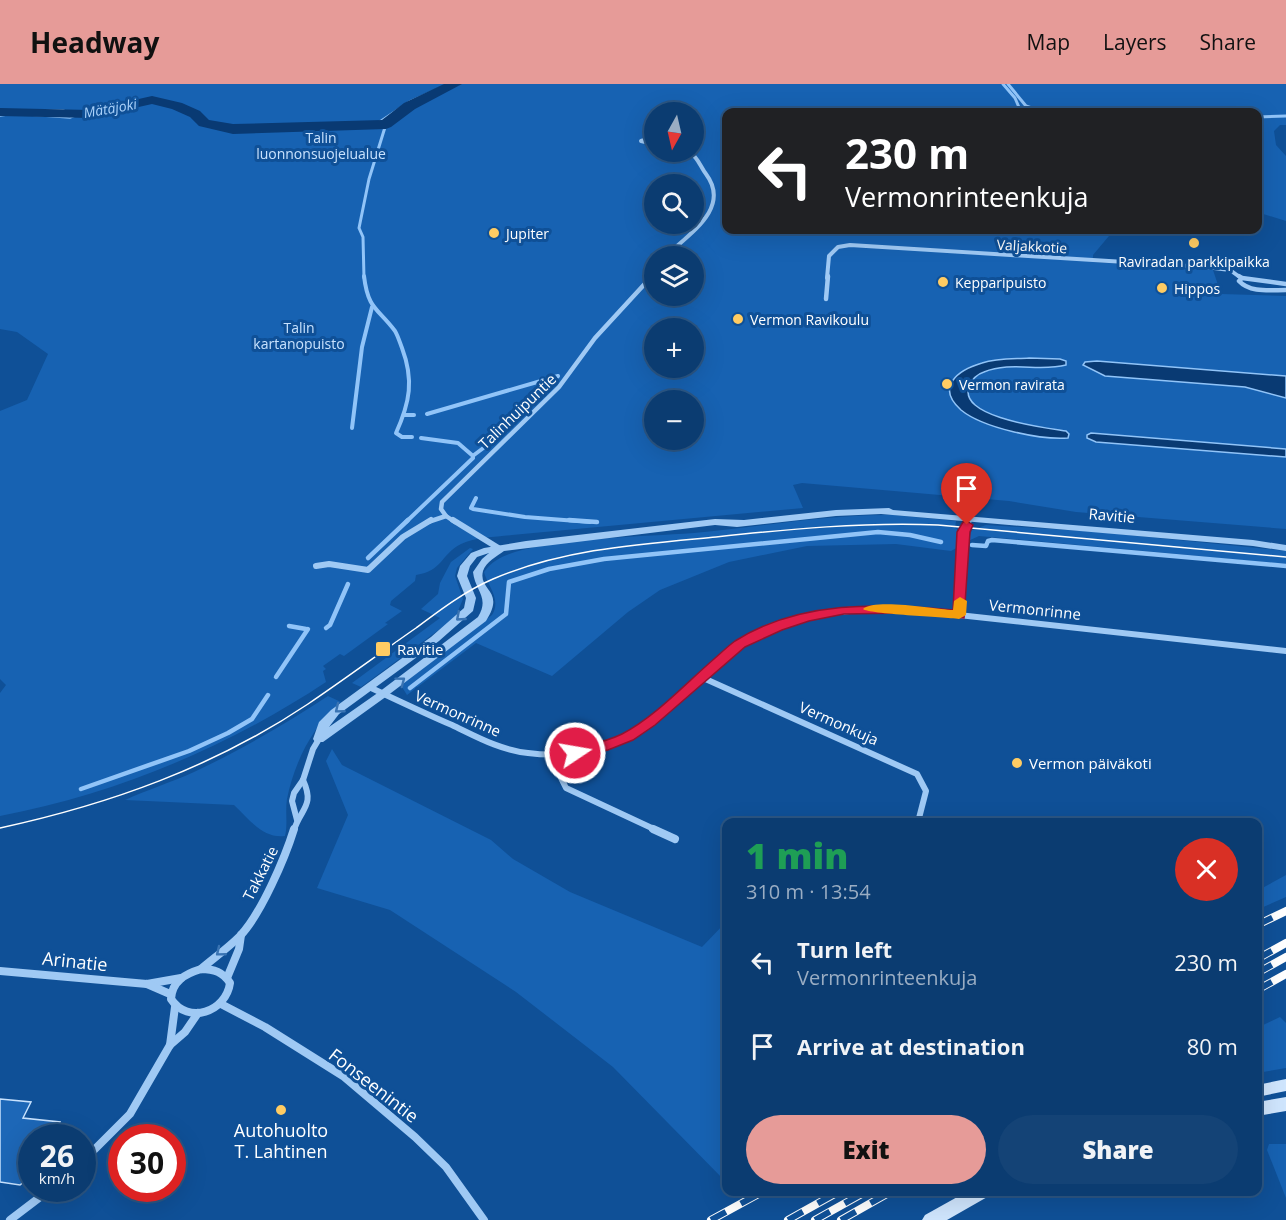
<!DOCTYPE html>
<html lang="en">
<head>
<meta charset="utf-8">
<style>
  :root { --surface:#0b3c71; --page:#144376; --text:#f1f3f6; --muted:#9aadc3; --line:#2b5684; --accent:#e69b98 }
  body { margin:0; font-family:"Open Sans",sans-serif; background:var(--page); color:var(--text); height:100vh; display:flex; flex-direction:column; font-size:22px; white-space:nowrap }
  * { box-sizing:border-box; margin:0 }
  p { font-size:20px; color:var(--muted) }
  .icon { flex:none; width:33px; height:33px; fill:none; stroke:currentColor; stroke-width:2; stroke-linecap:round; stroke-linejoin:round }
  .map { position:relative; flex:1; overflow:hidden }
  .sheet { position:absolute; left:722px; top:734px; width:540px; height:378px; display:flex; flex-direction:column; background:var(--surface); border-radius:12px; box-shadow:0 6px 24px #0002,0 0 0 2px var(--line) }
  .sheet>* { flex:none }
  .guide { position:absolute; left:722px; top:24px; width:540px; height:126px; border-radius:12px; box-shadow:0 6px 24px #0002,0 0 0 2px var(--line); background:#202124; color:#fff; overflow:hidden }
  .needle { width:39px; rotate:188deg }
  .controls { position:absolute; left:644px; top:18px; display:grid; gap:12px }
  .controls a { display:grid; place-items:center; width:60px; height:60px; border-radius:50%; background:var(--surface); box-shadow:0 6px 24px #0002,0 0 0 2px var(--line); font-size:30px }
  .speed { position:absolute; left:18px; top:1040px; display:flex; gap:12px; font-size:30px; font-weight:700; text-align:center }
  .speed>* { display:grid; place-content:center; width:78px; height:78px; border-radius:50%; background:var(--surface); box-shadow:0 6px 24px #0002,0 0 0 2px var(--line); line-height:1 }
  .speed small { font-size:15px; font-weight:400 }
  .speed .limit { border:9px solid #d22; background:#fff; color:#111 }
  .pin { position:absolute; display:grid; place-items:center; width:51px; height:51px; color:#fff; margin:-62px -26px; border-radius:50% 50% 50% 0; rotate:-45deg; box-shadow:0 0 6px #0007 }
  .pin .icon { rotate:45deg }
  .me { position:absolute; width:66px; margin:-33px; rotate:78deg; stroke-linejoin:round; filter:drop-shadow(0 0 4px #0008) }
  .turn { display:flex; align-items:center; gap:21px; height:126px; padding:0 24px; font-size:27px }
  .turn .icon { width:78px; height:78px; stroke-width:2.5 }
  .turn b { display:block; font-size:42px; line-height:51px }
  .round { display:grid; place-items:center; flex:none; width:63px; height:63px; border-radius:32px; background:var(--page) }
  .overview { display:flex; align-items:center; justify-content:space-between; height:102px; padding:0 24px }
  h1 { font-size:36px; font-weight:800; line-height:45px; color:#1e9e55 }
  .action { display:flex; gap:12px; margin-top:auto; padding:12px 24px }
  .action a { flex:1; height:69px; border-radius:36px; background:var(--accent); color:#111; font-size:24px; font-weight:800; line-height:69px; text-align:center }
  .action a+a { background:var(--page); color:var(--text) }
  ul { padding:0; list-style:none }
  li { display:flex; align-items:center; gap:18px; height:84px; padding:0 24px }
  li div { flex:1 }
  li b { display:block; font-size:22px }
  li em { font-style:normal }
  header { display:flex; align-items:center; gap:36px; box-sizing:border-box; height:84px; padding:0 30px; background:var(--accent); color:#111 }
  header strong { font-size:28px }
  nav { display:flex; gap:33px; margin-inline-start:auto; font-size:21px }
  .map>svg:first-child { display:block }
  .green { fill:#1762b2; fill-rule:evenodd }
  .water { fill:#093a73; stroke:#91c4f8; stroke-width:1.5 }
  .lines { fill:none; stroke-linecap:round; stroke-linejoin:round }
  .stream-far2 { stroke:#91c4f8; stroke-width:3 }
  .stream-far1 { stroke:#91c4f8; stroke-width:4 }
  .stream { stroke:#91c4f8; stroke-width:4.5 }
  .river { fill:#093a73; fill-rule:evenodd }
  .building { fill:#1d67b7; stroke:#c8e2fe; stroke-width:1.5 }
  .minor-far3 { stroke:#9fc9f4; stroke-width:4 }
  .minor-far2 { stroke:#9fc9f4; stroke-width:4.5 }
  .minor-far1 { stroke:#9fc9f4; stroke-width:6 }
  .minor { stroke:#9fc9f4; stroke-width:8 }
  .tertiary { fill:#9fc9f4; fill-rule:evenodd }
  .secondary { fill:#cfe5fd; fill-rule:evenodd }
  .tram { stroke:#fff; stroke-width:1.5 }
  .rail-casing { stroke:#fff; stroke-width:8 }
  .rail { stroke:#0f5097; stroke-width:6; stroke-dasharray:17; stroke-linecap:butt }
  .oneway { stroke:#3a74b3 }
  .route { fill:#e11d48; stroke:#92132f; stroke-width:1.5 }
  .slow { fill:#f59e0b }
  .poi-dot { fill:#ffcc63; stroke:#0f5097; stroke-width:2 }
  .labels { text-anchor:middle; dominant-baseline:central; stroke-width:6; stroke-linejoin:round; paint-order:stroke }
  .far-water-label { font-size:14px; font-style:italic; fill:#acd3fb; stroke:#0f5097 }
  .far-park-label { font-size:14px; fill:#c8e2fe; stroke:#0f5097 }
  .far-poi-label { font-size:14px; fill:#fff; stroke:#0f5097; text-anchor:start }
  .far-street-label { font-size:14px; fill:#fff; stroke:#0f5097 }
  .street-label { font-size:15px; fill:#fff; stroke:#0f5097 }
  .poi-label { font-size:15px; fill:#fff; stroke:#0f5097; text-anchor:start }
  .near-street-label { font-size:18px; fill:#fff; stroke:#0f5097 }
  .near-poi-label { font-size:18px; fill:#fff; stroke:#0f5097 }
</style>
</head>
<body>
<header>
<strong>Headway</strong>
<nav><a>Map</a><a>Layers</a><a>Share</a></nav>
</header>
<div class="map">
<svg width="1286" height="1136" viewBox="0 0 1286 1136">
  <rect width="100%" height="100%" fill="#0f5097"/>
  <g class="green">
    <path d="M0,0h1286v41h-6l-6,6 2,14 10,11v65l-29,-9v-8l5,-4 -5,-2v-86h-531v118h388l-21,25v7l120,8 8,24 65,2v233l-210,-17 -67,-11 -207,-18 -9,2 10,23 -291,27c-16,2 -36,2 -51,9 -21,11 -18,27 -45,31l-1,6 -24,20 -1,4 12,6 -17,12 3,1 -44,32 -4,-2 -17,12 3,3 -3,2 3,11c-98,65 -210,112 -326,134v-123l6,-8 -6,-6v-268l27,-11 21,-46 -31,-22 -17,-3zM654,28h39v40h-39zM654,100h39v40h-39zM654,172h39v40h-39zM654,244h39v40h-39zM654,316h39v40h-39z"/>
    <path d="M894,431l62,6 -1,7 2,1 3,17 -9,5 -55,-7 -89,2 -78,16 -69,28 -32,22 -76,64 -76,-33 -69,52 -5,-8 2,-4 88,-68c10,-16 -5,-30 -8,-43 9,-13 23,-18 38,-22 53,-13 118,-13 172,-17 67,-6 133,-19 200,-18z"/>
    <path d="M986,441l113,7 187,19v13l-307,-28 -11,5 4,-11z"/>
    <path d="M470,464l3,1 -16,19 -2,8 8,23 -8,19 -94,69 -9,-4 88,-65 -19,-9 17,-15 2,-11 11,-21z"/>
    <path d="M328,612l13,6c-28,23 -47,61 -54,97 -2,12 1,25 -2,37 -22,3 -36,-17 -51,-31l-109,-5c22,-10 47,-18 69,-28 47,-22 91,-48 134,-76z"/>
    <path d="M332,665l10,16 149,75 22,19 57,33 132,55 24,-25v260l-113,-115 -97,-75 -126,-82 -73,-22 31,-73 -22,-54z"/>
    <path d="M1286,791v22l-25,11 -4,-2v-15z"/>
    <path d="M1280,933l6,6v45l-29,5v-45z"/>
    <path d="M1269,1060h17v54l-19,-48z"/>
  </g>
  <g class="water">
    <path d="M448,0h11l-44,21 -23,19 -15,-1 33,-22z"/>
    <path d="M0,26h63l15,5 -8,3 -55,-4 -15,2z"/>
    <path d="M1029,274l31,1 6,2v4c-26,7 -55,-4 -82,7 -7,2 -13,8 -15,15 -11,31 79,41 97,44l3,3 -1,4c-28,2 -85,-10 -107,-28 -26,-23 -3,-40 21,-47 15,-5 32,-4 47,-5z"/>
    <path d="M1097,277l189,15v22l-41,-11 -140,-11 -22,-11 2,-3z"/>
    <path d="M1091,349l195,16v8l-190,-15 -9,-4v-3z"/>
  </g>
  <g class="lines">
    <g class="stream-far2">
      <path d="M1003,0l12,14 6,14"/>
      <path d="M1008,0l18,22 17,6"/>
      <path d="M1257,33l29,-1"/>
      <path d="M364,194l-1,-41 -4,-9 10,-49 17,-55"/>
    </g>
    <g class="stream-far1">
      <path d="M364,192c4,34 14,32 31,55 3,5 5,12 7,17 12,32 8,54 -6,85l6,4h10"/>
      <path d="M427,330l131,-38 -68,67 -16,12"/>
      <path d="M404,331h10"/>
      <path d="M352,344l10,-81 10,-40"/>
      <path d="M421,354l37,5 15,13"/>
      <path d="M476,414l-5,10 2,1 52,8 65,5"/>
      <path d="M406,438l67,-64"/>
    </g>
    <g class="stream">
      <path d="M569,436l28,2"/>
      <path d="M972,461l14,1 2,-5 4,-1 294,26"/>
      <path d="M368,474l40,-38"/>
      <path d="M289,542l17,3"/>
      <path d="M326,544l4,-3 18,-41"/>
      <path d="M276,593l32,-48"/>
      <path d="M410,604l96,-74 3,-32 40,-13 55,-10 274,-27 32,3 31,7"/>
      <path d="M81,705l108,-38 39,-18 24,-14 16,-24"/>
    </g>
    <path class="river" d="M444,0h18l-47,25 -24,18 -5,2 -153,5 -34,-8 -9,-9 -18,-8 -20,-5 -62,14 -90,-2v-8l90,2 62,-14 30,7 18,8 9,9 24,4 149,-4 22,-17z"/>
  </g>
  <path class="building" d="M0,1015l31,3 -8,16 37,4 -8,15h-20v38l-12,10 -20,-3z"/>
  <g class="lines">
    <g class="minor-far3">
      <path d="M654,53l-13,4 13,3"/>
      <path d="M666,172c21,-21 66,-47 40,-82 -6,-8 -8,-17 -17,-22"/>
      <path d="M651,194l3,-5"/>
      <path d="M827,194l2,-22 9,-9 12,-2 356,22 24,3 11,8"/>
    </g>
    <g class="minor-far2">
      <path d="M1239,192l3,2 -3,3c11,12 31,9 47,9"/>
      <path d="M1242,194l44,6"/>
      <path d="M826,215l2,-23"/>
      <path d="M428,438l18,-6"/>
      <path d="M455,438l-9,-6 -5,-7 1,-7 117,-115 36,-49 57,-62"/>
      <path d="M968,438l2,-5"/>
    </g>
    <g class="minor-far1">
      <path d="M453,436l47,29"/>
      <path d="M316,482l13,-2 39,6 35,-33 28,-17"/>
      <path d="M959,531l5,-83 5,-12"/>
      <path d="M701,593l216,97 9,17 -8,31"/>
      <path d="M369,603c28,13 55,26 83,38 25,12 48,25 76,28 76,10 119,-27 172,-75 13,-12 26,-26 41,-35 55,-33 119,-36 181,-32l364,40"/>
      <path d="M559,671l1,21 6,12 90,42"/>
      <path d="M297,736l-5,-19 2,-8 9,-13 10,-31 6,-10"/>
      <path d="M294,746c7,-22 21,-24 9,-50"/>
    </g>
    <g class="minor">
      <path d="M653,745l22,10"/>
      <path d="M201,885c13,-11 27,-21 39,-33 21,-22 45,-78 54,-107"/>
      <path d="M201,885c13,0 22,3 29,14 -4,29 -42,42 -59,16 1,-18 14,-25 30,-30z"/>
      <path d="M0,887l147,13 34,-6"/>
      <path d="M227,894l12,-29 2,-14"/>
      <path d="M147,900l23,10"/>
      <path d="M221,920l44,23 78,49 72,61 31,30 38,53"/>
      <path d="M170,961l5,-38"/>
      <path d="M82,1078l48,-48 40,-69 15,-13 13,-19"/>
      <path d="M10,1136l42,-32"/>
    </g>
    <path class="tertiary" d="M889,424l4,2 360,30 33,5v6l-33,-5 -372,-32 -45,2 -99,11 -22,-2 -211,26c-7,5 -18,11 -21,20 -5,20 23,19 3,50l-99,75 -64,46h-8l-2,-3 6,-17 12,-12 100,-73 33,-29 2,-10 -9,-22 3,-10 11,-13 13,-5 42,-7 189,-22 29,1 92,-10zM489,469l-7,6 -9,13c2,19 17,25 5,45l-99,75 -50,35 10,-13 100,-73 34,-30 3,-13 -9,-22 3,-10 7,-9z"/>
    <g class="secondary">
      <path d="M1286,995v12l-29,6v-12z"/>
      <path d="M1286,1013v14l-29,5v-14z"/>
      <path d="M968,1107h23l-2,5 -42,24h-25l3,-5z"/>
    </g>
    <path class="tram" d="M0,744c110,-24 214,-61 308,-124 37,-25 72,-51 108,-76 24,-18 49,-37 77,-49 70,-30 148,-35 223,-42 74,-8 147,-15 222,-12l348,32"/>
    <g class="rail-casing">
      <g id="rail">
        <path d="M1257,841l29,-14"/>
        <path d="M1257,875l29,-16"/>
        <path d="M1257,889l29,-16"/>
        <path d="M1257,906l29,-16"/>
        <path d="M711,1136l53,-29"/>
        <path d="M788,1136l52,-29"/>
        <path d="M815,1136l52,-29"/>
        <path d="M841,1136l51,-29"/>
      </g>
    </g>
    <use href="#rail" class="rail"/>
  </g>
  <defs><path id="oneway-chevron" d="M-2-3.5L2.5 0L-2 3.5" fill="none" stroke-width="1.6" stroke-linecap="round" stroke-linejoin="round" transform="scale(1.5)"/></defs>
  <g class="oneway">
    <use href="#oneway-chevron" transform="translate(460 533) rotate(139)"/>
    <use href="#oneway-chevron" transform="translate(401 597) rotate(-37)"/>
    <use href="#oneway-chevron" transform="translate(339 625) rotate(141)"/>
    <use href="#oneway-chevron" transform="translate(220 868) rotate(141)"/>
  </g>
  <path class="route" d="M967,437l6,4 -3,7 -6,86 -62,-5 -58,1 -35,7 -27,9 -37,17 -90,78 -22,15 -25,10 -33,8 -7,-5 2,-3c18,-5 36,-8 52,-16 33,-17 64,-51 92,-75 7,-6 14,-13 21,-18 65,-41 145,-38 218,-31l4,-78 6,-10z"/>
  <path class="slow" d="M960,513l7,4 -1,14 -7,4c-14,-2 -91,-5 -96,-10 11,-11 73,0 90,1l1,-9z"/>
  <g class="poi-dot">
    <circle cx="494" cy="149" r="6"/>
    <circle cx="1194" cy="159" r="6"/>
    <circle cx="943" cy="198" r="6"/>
    <circle cx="1162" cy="204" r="6"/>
    <circle cx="738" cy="235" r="6"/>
    <circle cx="947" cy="300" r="6"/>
    <rect x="375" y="557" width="16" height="16" rx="3"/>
    <circle cx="1017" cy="679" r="6"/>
    <circle cx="281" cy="1026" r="6"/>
  </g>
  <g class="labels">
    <g class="far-water-label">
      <text transform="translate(110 24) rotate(-10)">Mätäjoki</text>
    </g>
    <g class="far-park-label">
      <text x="321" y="53">Talin<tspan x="321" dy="16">luonnonsuojelualue</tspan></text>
      <text x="299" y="243">Talin<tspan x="299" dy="16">kartanopuisto</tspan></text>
    </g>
    <g class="far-poi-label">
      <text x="506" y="149">Jupiter</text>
      <text x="1194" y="177" text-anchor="middle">Raviradan parkkipaikka</text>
      <text x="955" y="198">Kepparipuisto</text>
      <text x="1174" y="204">Hippos</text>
      <text x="750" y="235">Vermon Ravikoulu</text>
      <text x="959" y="300">Vermon ravirata</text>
    </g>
    <g class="far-street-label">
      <text transform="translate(1032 162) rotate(3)">Valjakkotie</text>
    </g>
    <g class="street-label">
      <text transform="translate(517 327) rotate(-44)">Talinhuipuntie</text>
      <text transform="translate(1112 431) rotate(5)">Ravitie</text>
      <text transform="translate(1035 525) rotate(6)">Vermonrinne</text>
      <text transform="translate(458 629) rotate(24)">Vermonrinne</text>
      <text transform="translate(839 639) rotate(24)">Vermonkuja</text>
      <text transform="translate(260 789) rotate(-63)">Takkatie</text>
    </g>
    <g class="poi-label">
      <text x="397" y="565">Ravitie</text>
      <text x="1029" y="679">Vermon päiväkoti</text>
    </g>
    <g class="near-street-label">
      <text transform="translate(75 877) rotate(6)">Arinatie</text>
      <text transform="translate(374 1001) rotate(38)">Fonseenintie</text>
    </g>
    <g class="near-poi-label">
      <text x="281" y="1046">Autohuolto<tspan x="281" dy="21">T. Lahtinen</tspan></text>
    </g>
  </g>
</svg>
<div class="controls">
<a><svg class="needle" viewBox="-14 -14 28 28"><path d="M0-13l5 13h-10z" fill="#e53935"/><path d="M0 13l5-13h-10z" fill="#9aadc3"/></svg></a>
<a><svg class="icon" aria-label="search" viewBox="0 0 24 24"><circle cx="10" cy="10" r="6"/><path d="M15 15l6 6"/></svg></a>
<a><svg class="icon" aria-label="layers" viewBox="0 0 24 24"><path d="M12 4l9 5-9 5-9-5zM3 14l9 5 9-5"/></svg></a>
<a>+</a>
<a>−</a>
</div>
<div class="speed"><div>26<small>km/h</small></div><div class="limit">30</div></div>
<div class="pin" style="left:967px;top:441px;background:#d93025"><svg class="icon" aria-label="arrive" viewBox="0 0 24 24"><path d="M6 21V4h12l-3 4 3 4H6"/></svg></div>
<svg class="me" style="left:575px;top:669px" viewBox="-20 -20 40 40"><circle r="17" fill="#e11d48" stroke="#fff" stroke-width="3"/><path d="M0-11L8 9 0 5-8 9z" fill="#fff"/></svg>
<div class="guide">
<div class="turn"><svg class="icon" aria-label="left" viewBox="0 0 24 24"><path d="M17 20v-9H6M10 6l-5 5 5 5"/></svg><div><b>230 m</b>Vermonrinteenkuja</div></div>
</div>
<section class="sheet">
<div class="overview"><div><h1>1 min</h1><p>310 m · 13:54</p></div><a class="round" style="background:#d93025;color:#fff"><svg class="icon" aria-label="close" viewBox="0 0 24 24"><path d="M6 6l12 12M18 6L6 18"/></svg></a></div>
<ul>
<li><svg class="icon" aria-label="left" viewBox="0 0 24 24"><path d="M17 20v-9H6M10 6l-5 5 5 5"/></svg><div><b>Turn left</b><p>Vermonrinteenkuja</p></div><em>230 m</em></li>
<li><svg class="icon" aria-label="arrive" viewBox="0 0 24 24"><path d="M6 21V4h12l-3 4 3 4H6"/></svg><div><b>Arrive at destination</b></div><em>80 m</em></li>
</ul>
<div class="action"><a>Exit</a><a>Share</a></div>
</section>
</div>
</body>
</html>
